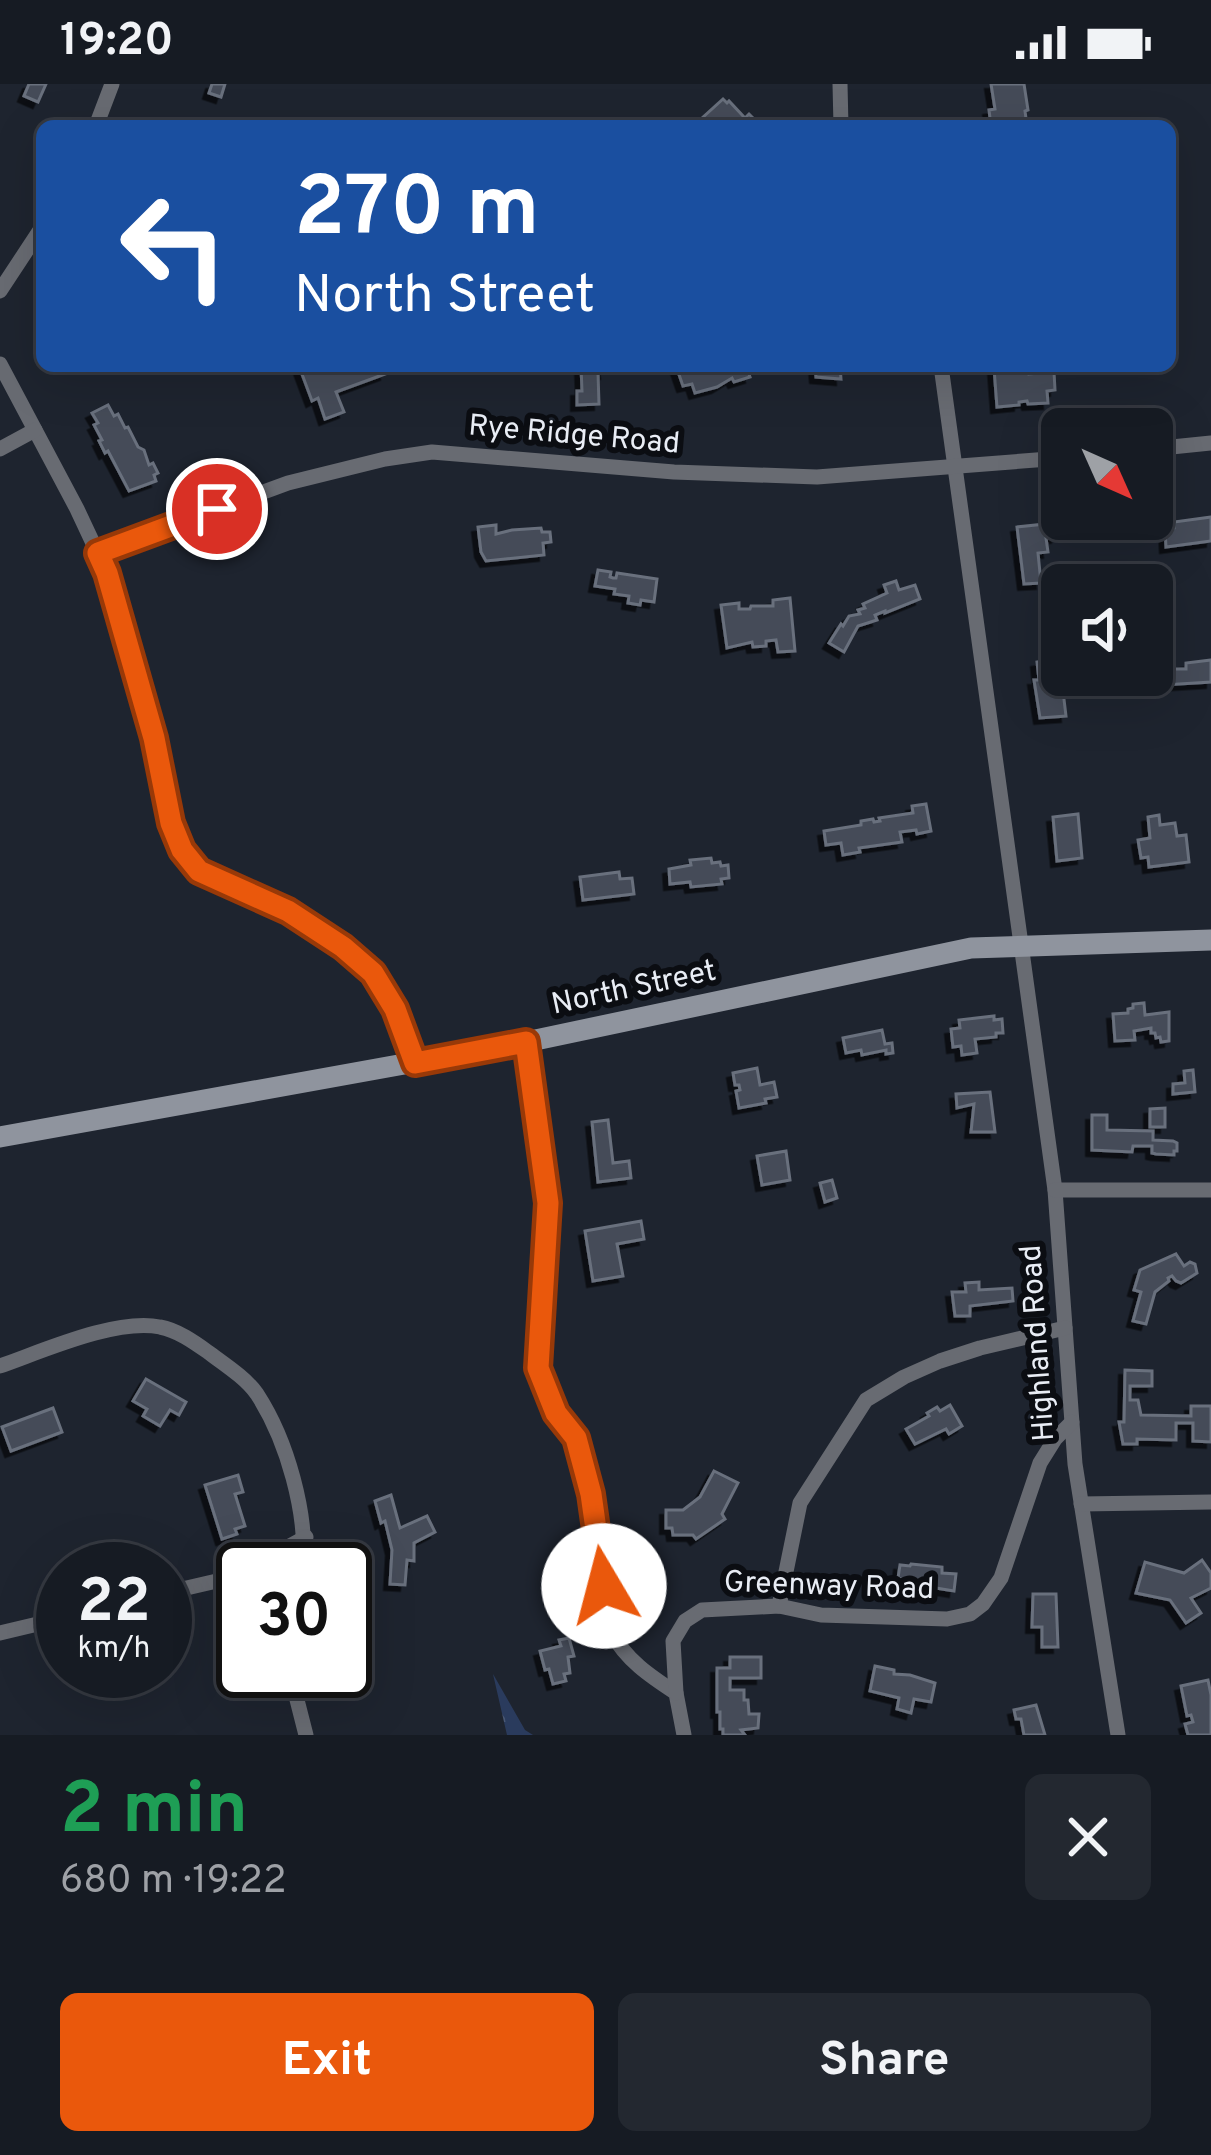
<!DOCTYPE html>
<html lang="en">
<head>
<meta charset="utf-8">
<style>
  :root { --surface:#161b23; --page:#232830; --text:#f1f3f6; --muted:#9ea1a6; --line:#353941; --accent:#ea580c }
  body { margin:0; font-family:Overpass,sans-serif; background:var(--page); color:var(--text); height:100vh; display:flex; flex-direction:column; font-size:45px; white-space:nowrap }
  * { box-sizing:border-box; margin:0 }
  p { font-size:39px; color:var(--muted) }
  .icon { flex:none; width:66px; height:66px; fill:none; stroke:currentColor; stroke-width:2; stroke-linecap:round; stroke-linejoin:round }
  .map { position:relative; height:1651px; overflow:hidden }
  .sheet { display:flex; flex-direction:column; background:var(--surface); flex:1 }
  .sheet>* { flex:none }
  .top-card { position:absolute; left:36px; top:36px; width:1140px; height:252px; border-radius:18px; box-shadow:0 12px 48px #0002,0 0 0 3px var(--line); background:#1a4fa0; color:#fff; overflow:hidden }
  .needle { width:78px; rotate:135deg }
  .tools { position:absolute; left:1041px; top:324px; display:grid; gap:24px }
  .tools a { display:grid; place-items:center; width:132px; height:132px; border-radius:18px; background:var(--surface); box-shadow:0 12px 48px #0002,0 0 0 3px var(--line); font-size:60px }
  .speed { position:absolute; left:36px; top:1458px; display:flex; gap:24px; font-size:60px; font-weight:700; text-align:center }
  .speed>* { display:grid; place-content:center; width:156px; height:156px; border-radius:50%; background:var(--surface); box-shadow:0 12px 48px #0002,0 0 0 3px var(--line); line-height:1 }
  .speed small { font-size:30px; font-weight:400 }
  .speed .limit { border:6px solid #111; border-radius:18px; background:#fff; color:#111 }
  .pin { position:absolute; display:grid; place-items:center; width:102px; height:102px; color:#fff; margin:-51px; border:6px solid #fff; border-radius:50%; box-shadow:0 3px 12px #0007 }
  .me { position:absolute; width:132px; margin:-66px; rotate:352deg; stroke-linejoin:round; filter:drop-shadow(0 0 9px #0008) }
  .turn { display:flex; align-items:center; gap:42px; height:252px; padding:0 60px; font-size:54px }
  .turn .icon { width:156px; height:156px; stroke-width:2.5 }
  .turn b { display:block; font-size:84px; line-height:102px }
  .round { display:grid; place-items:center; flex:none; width:126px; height:126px; border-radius:18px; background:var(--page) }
  .overview { display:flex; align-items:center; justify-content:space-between; height:204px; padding:0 60px }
  h1 { font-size:72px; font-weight:700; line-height:90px; color:#1e9e55 }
  .button { display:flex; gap:24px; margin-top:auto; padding:24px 60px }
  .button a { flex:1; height:138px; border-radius:18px; background:var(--accent); color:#fff; font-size:48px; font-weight:700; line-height:138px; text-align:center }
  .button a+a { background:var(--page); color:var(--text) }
  .status { display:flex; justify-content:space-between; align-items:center; height:84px; padding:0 60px; background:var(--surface); direction:ltr }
  .status svg { height:33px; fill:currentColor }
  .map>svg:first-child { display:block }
  .forest { fill:url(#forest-crowns) }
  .building { fill:#444b58; stroke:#69707d; stroke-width:3; filter:url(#shadow) }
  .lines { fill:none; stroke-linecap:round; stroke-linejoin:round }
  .street { stroke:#686b72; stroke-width:15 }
  .secondary { stroke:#8f949e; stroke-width:21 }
  .route-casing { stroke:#983908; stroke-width:30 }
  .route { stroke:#ea580c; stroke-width:21 }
  .labels { text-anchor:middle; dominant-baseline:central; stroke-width:12; stroke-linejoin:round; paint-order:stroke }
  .street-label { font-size:30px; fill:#e9edf5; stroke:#0b0d12 }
</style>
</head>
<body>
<div class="status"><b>19:20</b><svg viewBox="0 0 49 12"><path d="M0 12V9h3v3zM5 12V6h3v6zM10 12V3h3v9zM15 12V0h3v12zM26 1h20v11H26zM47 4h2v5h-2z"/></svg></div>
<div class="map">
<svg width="1211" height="1651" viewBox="0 0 1211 1651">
  <defs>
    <pattern id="forest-crowns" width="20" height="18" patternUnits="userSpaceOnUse" patternTransform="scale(3)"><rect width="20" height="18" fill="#2a3b5d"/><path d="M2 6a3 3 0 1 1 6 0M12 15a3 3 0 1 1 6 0" fill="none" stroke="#495875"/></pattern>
    <filter id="shadow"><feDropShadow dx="-5.5" dy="5.5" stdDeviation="0" flood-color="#0009"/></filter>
  </defs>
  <rect width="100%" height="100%" fill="#1e242f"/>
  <path class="forest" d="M493,1590l32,56 8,5h-26z"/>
  <g class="building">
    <path d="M29,0h17l-8,18 -14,-6z"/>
    <path d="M212,0h13l-4,13 -12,-4z"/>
    <path d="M991,0h33l4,26 -3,1 2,15h-36l-2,-16 6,-1z"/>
    <path d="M723,15l4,4 2,-2 16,17 4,-4 10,10 -2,2h-49l-7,-7z"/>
    <path d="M299,282h83l3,8 -49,18 8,20 -19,7 -7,-21 -6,3z"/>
    <path d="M581,282h23l1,7h-7l1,31 -22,1v-14h5z"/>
    <path d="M676,282h70l4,11 -16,5 -2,-4 -15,9 -22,6 -3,-9 -9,2z"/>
    <path d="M815,282h25l1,13 -25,-2z"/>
    <path d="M1013,283v5l16,-1v3l25,-2 1,18 -8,1 1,12 -20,1 -1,-3 -8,1v3l-22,2 -3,-39z"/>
    <path d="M108,321l6,11 4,-2 7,14 3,-1 10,20 6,3 5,15 4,-2 5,10 -4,2 2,6 -27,10 -21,-40 -3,2 -6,-12 3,-1 -8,-15 4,-2 -6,-10z"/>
    <path d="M1211,433v24l-45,6 -1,-18 9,-1v-6z"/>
    <path d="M1055,439l1,14 -10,1 2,14 -10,1 3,30 -17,1 -7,-57z"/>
    <path d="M496,441v9l16,-4 29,-2 1,4h8l1,10 -8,1 1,12 -58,6 -5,-9 -3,-25z"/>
    <path d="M598,486l13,2 -1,5 3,1h3l1,-5 40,6 -3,23 -13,-2 -1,5 -12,-2 1,-7 -15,-2 1,-5 -20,-3z"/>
    <path d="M896,497l3,9 16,-5 5,14 -35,14v-2l-10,4 2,5 -19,6 -14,26 -15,-9 12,-19 2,2 6,-10 11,-2 -2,-4 7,-2 -2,-4 24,-11 -3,-8z"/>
    <path d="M790,514l5,53 -17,1 -2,-12 -10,1v5l-13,1 -1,-5 -25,6 -6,-43 18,-2v6h11l1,-3h22v-6z"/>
    <path d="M1062,574l-2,8 6,50 -26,2 -6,-38h5l-2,-18z"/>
    <path d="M1211,576v22l-48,3 -2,-16h25v-6z"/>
    <path d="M926,720l5,27 -14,3 -1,-4 -16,2 2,10 -43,6 1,4 -17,3 -2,-12 -15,2 -2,-14 37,-6v-4l12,-2 1,3 6,-1 -1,-3 34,-5 -1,-7z"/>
    <path d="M1078,730l4,44 -25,3 -4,-44z"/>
    <path d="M1159,731l1,10 15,-2 2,13 9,-1 3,27 -40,5 -1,-10 -7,1 -3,-18 12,-2 -2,-21z"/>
    <path d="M711,774l1,5 8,-1 1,4 7,-1 1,13 -8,1 1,5 -31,3 -1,-5 -20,2 -1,-15 22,-4 -1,-5z"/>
    <path d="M619,788l1,7 12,-1 2,16 -51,6 -3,-23z"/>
    <path d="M1144,919l1,12 24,-3v29l-8,1 -1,-5 -4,1 -1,-5h-4v-5l-17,3 1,9 -20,1 -2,-27 15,-1v-4l5,-1v-4z"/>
    <path d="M994,932v4l8,-1 1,14h-7v4l-21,2 2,14 -15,2 -1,-9 -8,1 -2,-18 9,-1 -1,-8z"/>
    <path d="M882,946l3,14 7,-1 1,10 -7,1v-4l-24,5 -1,-5 -15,3 -3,-15z"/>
    <path d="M757,984l3,17 14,-3 3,15 -12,2 1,4 -27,5 -3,-17 4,-1 -1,-5h-4l-2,-12z"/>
    <path d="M1193,986l2,22 -22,2v-10l12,-1 -1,-12z"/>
    <path d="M990,1008l5,40h-24l3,-28 -17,4 -1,-14z"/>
    <path d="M1165,1024v19h-15v-18z"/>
    <path d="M1092,1031h15v15l46,1v9l20,1 4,2v8h-3v4l-18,-1 -4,-1v-7h-19l-1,6 -40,-2z"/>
    <path d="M608,1036l5,43 16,-2 2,17 -33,4 -6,-60z"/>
    <path d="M786,1067l4,29 -28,5 -5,-29z"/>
    <path d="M832,1096l5,18 -12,4 -5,-19z"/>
    <path d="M641,1137l3,18 -27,5 6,32 -30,5 -8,-50z"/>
    <path d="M1176,1170l8,12 6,-4 5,2 2,9 -16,10 -5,-2 -4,-5 -4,2 1,3 -14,11 -9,32 -13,-3 8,-29 -7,-2 6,-20z"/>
    <path d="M979,1198v8l33,-2 1,13 -43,5v10h-15l-3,-24h14l-1,-9z"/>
    <path d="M1125,1286l27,1v15h-22v14h8l3,15 50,1v-10h20v36l-18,-1v-18h-17v17l-39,-1v5h-14l-4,-22h5z"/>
    <path d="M146,1295l40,23 -7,13 -9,-5 -10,16 -17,-10 4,-7 -14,-8z"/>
    <path d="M950,1321l12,21 -13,8 -3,-5 -31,15 -9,-15 23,-13 -2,-3 10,-6 3,4z"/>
    <path d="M53,1324l9,24 -51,19 -9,-24z"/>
    <path d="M714,1387l24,12 -16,31 3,5 -29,20 -3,-4h-20l-1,-7h-6v-18h17l17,-13z"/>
    <path d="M238,1391l5,17 -8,2 10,32 -10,3 2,5 -15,5 -17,-54z"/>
    <path d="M391,1411l9,33 27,-12 8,16 -21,11v18l-7,-1 -2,25 -15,-1 2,-34 -7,-29 -4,2 -6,-22z"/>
    <path d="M1202,1476l9,13v15l-20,10 10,15 -15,10 -16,-23 -34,-7 9,-31 39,11z"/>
    <path d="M911,1480l31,3v6l14,1 -2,17 -36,-6 1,-2 -21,-5 2,-13 10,1z"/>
    <path d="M1033,1510h23l2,53h-16v-20h-10z"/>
    <path d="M569,1554l5,18 -6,1 2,16 -6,1 2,7 -13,3 -4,-15 -4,1 -5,-19 21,-5 -2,-6z"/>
    <path d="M730,1573h31v21h-31v12h14v10h4l1,14h10l-1,14 -17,2 4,5h-22v-6h-3v-17h-3v-44h13z"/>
    <path d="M875,1582l19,4v4l16,1 25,8 -4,19 -17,-3 -3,14 -14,-4 2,-11 -29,-7z"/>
    <path d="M1208,1596l3,15v40h-23l-3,-11 8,-2 -2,-7 -4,1 -6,-30z"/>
    <path d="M1036,1621l9,30h-21l-3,-16h-5l-2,-9z"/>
  </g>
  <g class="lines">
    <g class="street">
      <path d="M840,0l1,42"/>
      <path d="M96,42l16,-42"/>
      <path d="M0,207l42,-64"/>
      <path d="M0,280l77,145 30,64 47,165 17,85 10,27 18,21 89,40 54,36 31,26 22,36 20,54"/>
      <path d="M941,282l114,824 20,274 43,271"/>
      <path d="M0,365l35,-19"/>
      <path d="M1152,365l59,-6"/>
      <path d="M98,469l190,-70 97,-24 47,-7 242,20 143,5 245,-19"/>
      <path d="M526,958l22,161 -10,165 18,45 20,25 15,56 20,138c15,28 39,44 65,61l8,42"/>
      <path d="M1055,1106h156"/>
      <path d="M0,1282c43,-15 116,-48 160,-39 17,3 34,15 48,25 16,12 38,26 49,42 30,46 51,120 46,175"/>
      <path d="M1081,1420l130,-2"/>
      <path d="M248,1485l58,-32"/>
      <path d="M165,1509l69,-16 9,-5"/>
      <path d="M779,1522l21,-103 66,-103 38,-23 36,-16 40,-13 85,-20"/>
      <path d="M0,1549l63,-15"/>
      <path d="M294,1587l1,21 11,43"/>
      <path d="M676,1609l-3,-52 12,-20 17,-11 77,-4 42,9 126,4 23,-5 13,-10 18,-26 39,-115 15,-24 17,-17"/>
    </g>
    <path class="secondary" d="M0,1053l526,-95 445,-94 240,-8"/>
  </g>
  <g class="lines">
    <g class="route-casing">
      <path id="route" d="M217,425l-119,44 9,20 47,165 17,85 11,27 17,21 89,40 55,36 30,26 22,36 20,54 111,-21 22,161 -10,165 18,45 20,25 15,56 13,92"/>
    </g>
    <use href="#route" class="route"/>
  </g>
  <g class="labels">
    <g class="street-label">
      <text transform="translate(574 352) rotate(5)">Rye Ridge Road</text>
      <text transform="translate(634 905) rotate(-12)">North Street</text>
      <text transform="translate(1039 1259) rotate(-94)">Highland Road</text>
      <text transform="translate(829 1503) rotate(2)">Greenway Road</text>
    </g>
  </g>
</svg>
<div class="tools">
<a><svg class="needle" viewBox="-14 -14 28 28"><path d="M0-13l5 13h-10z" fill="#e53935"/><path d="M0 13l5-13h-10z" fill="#9ea1a6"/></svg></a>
<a><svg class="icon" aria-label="sound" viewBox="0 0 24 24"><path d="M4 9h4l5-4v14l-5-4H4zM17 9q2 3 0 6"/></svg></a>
</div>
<div class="speed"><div>22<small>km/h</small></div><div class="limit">30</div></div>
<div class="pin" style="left:217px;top:425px;background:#d93025"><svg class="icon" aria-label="arrive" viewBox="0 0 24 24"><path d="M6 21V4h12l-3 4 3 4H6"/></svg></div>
<svg class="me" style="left:604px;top:1502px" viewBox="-20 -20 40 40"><circle r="19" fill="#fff"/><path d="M0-13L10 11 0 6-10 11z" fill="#ea580c"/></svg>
<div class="top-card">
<div class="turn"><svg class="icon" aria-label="left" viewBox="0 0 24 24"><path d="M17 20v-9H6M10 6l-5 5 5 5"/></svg><div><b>270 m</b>North Street</div></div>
</div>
</div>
<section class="sheet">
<div class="overview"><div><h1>2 min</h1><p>680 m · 19:22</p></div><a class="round"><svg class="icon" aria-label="close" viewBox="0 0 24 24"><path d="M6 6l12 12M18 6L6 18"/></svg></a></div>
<div class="button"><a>Exit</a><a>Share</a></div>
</section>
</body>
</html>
